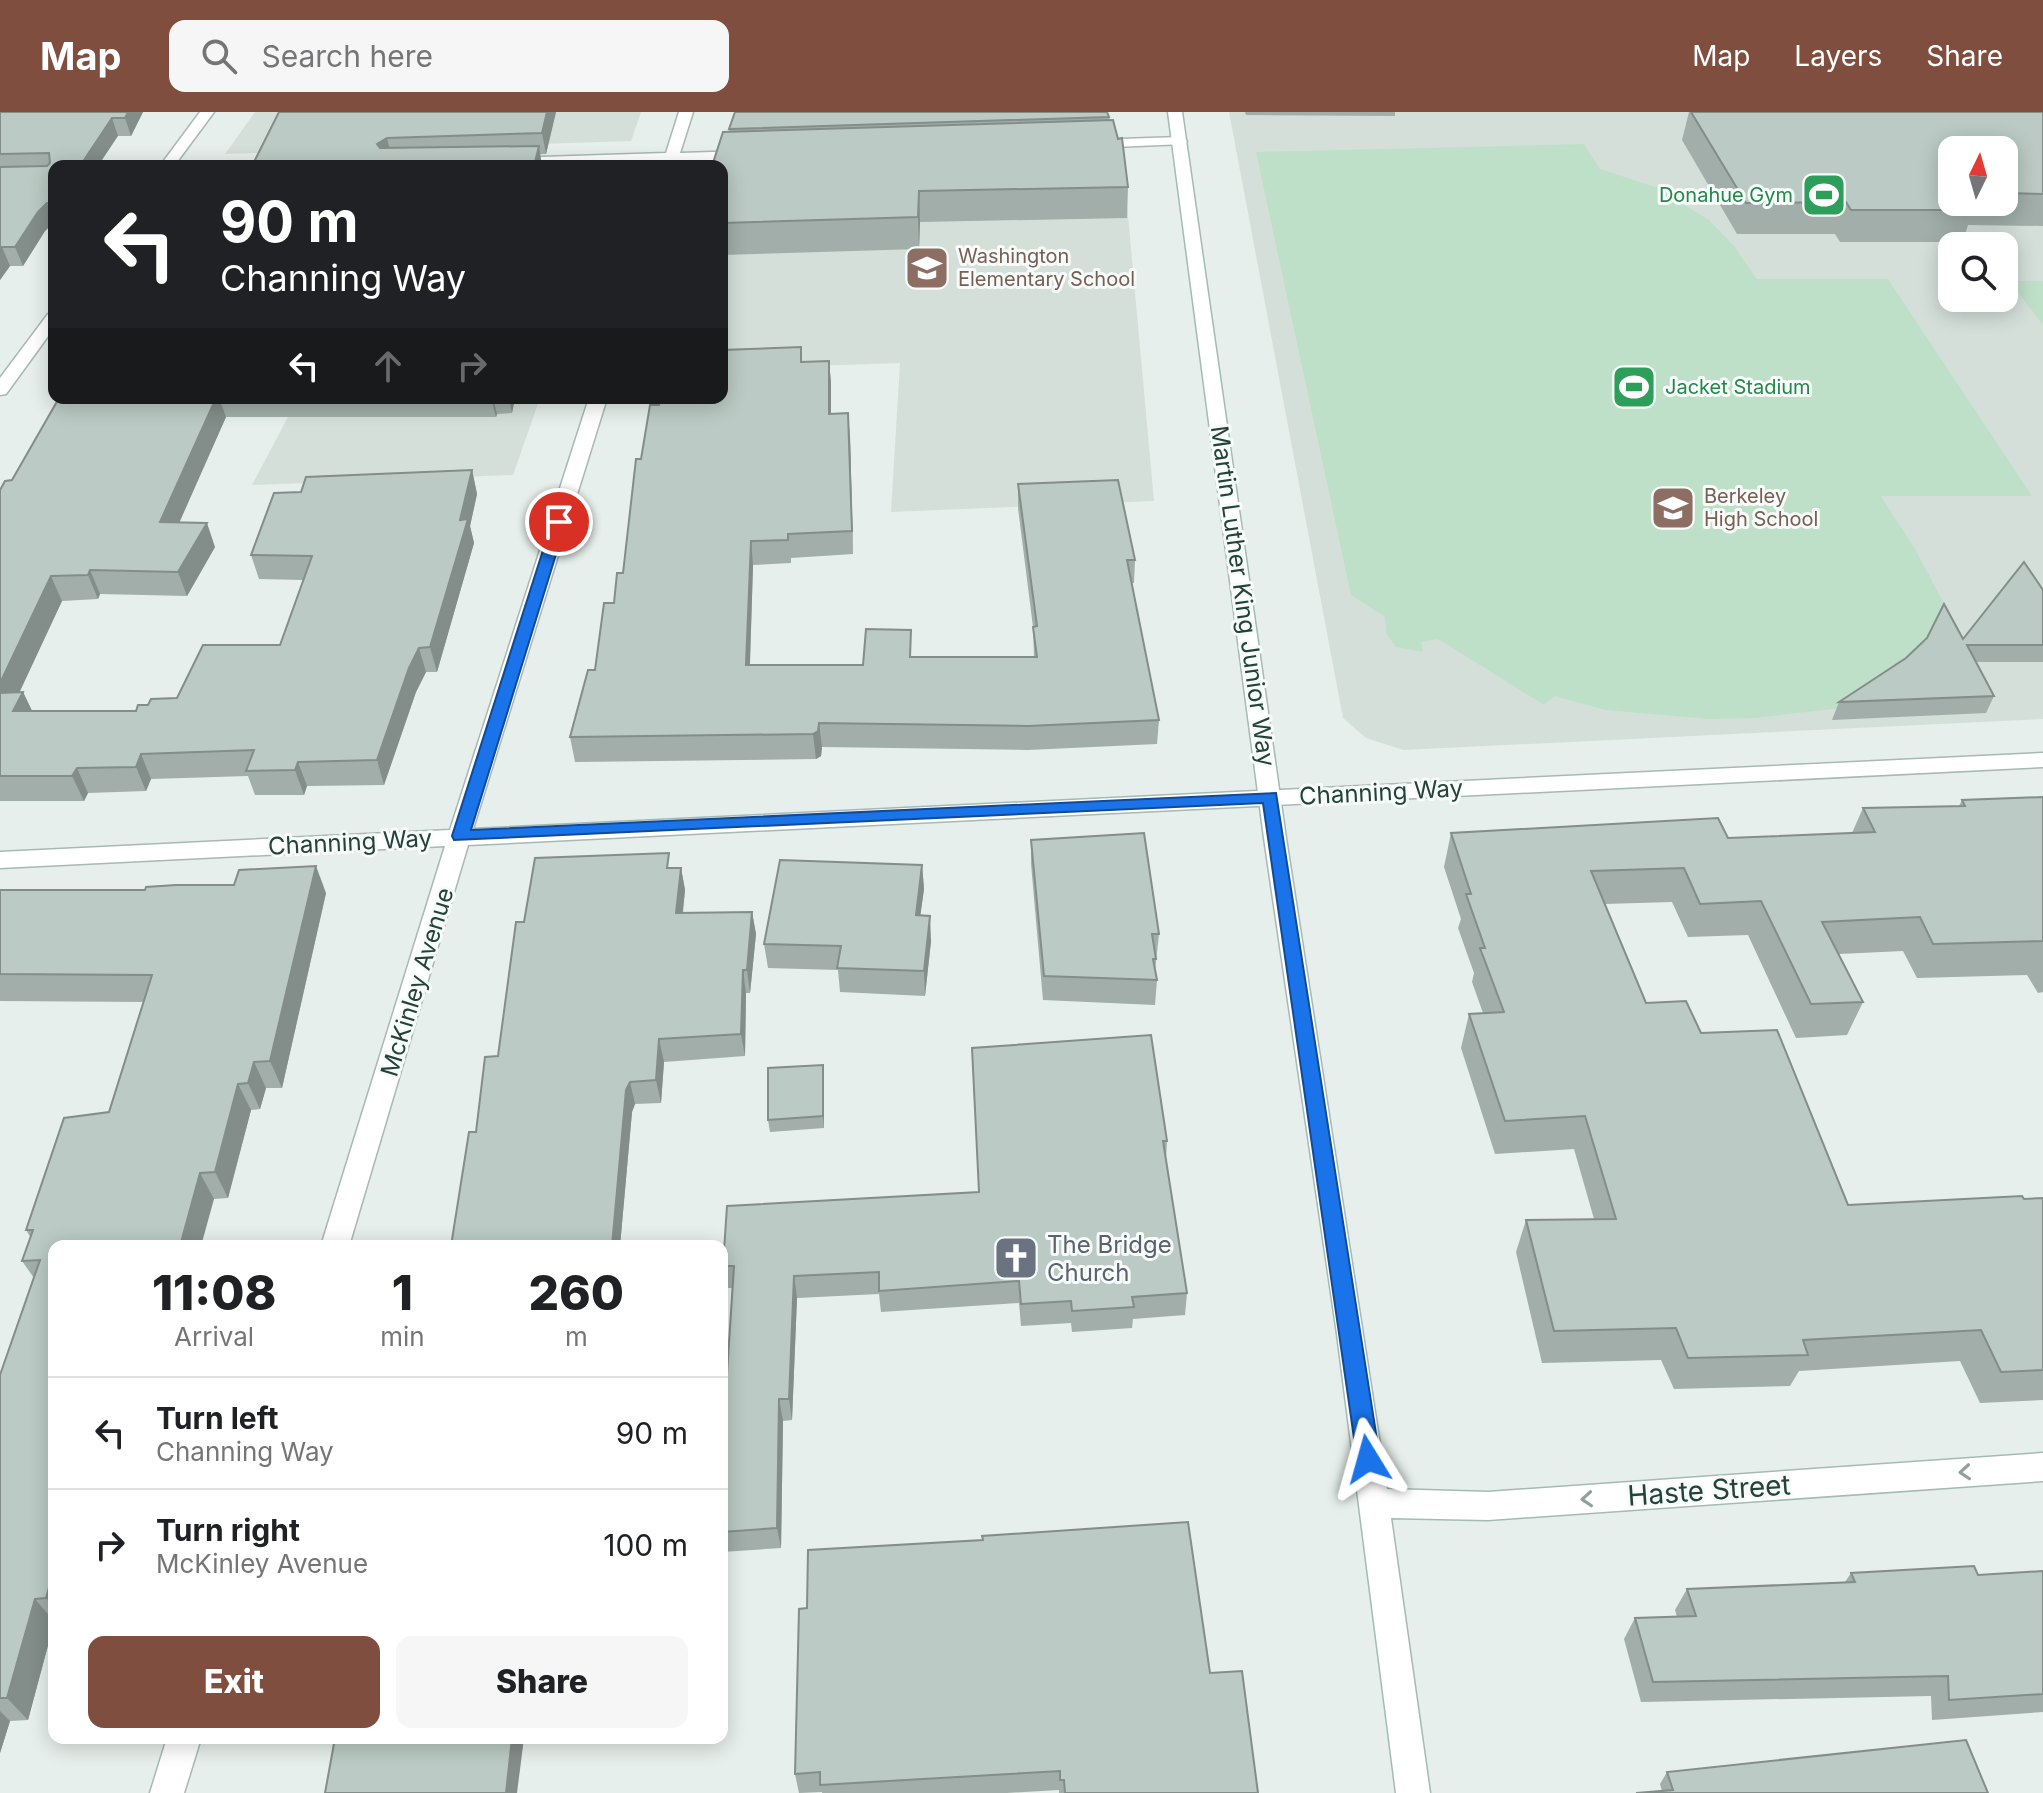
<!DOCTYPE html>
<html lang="en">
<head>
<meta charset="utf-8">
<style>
  :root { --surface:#fff; --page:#f6f6f6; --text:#202124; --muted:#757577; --line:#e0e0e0; --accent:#7f4e3f }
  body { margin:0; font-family:Inter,sans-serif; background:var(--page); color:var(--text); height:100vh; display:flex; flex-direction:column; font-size:30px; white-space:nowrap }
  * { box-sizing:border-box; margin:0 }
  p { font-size:26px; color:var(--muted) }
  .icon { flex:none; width:44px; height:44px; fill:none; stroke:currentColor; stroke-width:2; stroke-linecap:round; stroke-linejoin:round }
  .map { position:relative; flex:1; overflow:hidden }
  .side { position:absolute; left:48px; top:1128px; width:680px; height:504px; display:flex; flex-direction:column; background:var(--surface); border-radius:16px; box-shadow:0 4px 20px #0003 }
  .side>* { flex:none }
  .hud { position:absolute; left:48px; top:48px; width:680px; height:244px; border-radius:16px; box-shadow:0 4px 20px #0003; background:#202124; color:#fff; overflow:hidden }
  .needle { width:52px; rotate:5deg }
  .fabs { position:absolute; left:1938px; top:24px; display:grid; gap:16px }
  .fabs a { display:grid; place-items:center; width:80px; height:80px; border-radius:16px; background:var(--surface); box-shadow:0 4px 20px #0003; font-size:40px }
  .pin { position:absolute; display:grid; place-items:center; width:68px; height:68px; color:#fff; margin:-34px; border:4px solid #fff; border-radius:50%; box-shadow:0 2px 8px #0007 }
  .me { position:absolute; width:88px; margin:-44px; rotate:352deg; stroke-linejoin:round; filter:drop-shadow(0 0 6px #0008) }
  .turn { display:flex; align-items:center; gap:28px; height:168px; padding:0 40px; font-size:36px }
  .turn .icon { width:104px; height:104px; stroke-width:2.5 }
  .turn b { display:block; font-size:56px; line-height:68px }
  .lanes { display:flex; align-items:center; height:76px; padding:0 40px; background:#0003; justify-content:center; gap:40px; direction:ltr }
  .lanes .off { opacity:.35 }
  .eta { display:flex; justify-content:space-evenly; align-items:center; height:136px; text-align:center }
  .eta b { font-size:48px; font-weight:800; line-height:56px }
  .action { display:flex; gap:16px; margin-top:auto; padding:16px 40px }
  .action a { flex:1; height:92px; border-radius:16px; background:var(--accent); color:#fff; font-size:32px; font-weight:800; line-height:92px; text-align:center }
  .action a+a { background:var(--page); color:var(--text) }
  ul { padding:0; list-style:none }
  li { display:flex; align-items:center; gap:24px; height:112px; padding:0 40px; border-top:2px solid var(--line) }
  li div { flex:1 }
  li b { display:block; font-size:30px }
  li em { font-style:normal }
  header { display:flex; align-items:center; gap:48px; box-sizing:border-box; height:112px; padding:0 40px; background:var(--accent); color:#fff }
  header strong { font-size:38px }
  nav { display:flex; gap:44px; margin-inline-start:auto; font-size:28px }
  .search { width:560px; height:72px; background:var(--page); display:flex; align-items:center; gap:20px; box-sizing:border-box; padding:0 28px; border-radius:16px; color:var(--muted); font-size:30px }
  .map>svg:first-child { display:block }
  .built { fill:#d4dfda; fill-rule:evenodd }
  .green { fill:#bfe0c8 }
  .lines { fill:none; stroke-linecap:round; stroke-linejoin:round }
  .street-casing { stroke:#a8b8b2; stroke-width:3 }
  .secondary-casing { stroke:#a4bbb3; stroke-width:3 }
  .street { fill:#fff; fill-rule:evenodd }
  .secondary { fill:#fff; fill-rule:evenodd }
  .wall { fill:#a1aea9; fill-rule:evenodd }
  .shaded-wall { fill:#838d89 }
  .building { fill:#bbcac4; stroke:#838d89; stroke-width:2 }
  .oneway { stroke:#92a09c }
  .route { fill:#1a73e8; stroke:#114b97; stroke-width:2 }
  .labels { text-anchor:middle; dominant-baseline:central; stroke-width:6; stroke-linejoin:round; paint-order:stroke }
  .far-leisure-label { font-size:20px; fill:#27864d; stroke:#f7fbf9; text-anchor:end }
  .far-education-label { font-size:20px; fill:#785e54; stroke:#f7fbf9; text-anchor:start }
  .street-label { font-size:24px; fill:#24423a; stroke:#f7fbf9 }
  .worship-label { font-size:24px; fill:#5b616d; stroke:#f7fbf9; text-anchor:start }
  .near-street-label { font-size:28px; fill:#24423a; stroke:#f7fbf9 }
</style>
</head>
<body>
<header>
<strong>Map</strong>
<div class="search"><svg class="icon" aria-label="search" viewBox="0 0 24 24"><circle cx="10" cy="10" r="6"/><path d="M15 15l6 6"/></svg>Search here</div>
<nav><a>Map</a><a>Layers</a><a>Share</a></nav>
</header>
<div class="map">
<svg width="2043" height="1681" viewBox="0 0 2043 1681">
  <rect width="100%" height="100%" fill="#e6efeb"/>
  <g class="built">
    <path d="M255,0h386l-10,29 -406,13z"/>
    <path d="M1229,0h814v607l-640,31 -37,-12 -23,-20zM1952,38h52v52h-52zM1952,134h52v52h-52z"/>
    <path d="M1123,49l31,340 -263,11 9,-149 -178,6v-196z"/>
    <path d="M298,286h242l-27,77 -261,10z"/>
  </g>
  <g class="green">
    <path d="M1584,32l16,25 55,18 54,33 25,26 23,33h131l144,217h-151l34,53 29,54v32l-102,73 -87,10 -47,1 -103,-9 -50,-14 -11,9 -106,-66 -17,3 2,10 -27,-5 -10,-14 -1,-16 -34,-22 -95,-443z"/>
    <path d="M2009,169h34v44z"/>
  </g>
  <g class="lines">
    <g class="street-casing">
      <g id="street">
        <path d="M200,0h14l-40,54h-14z"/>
        <path d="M679,0h14l-13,41 66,-2 7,4 -7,4 -68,2 -2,5h-14l1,-4 -142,4h-11l-6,-4 7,-4 155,-5z"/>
        <path d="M1180,25l7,4 -2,3 -95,4 -7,-4 7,-4z"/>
        <path d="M54,200v16l-48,66 -6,1v-17l48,-64z"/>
        <path d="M589,286h18l-134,431 1570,-76v14l-1575,78 -119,401h-28l124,-400 -445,22v-16l450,-22z"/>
        <path d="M167,1626h34l-17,55h-34z"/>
      </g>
    </g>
    <g class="secondary-casing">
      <path id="secondary" d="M1168,0h14l104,726 101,651 101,3 555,-39v28l-555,39 -97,-2 39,275h-34l-59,-459 -73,-496z"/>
    </g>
    <use href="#street" class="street"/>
    <use href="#secondary" class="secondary"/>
  </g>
  <g class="wall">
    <path d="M0,0h143l-12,24h-13l-64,30v56l-9,9 -22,35h-13l-10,14z"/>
    <path d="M279,0h277l-10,42 -294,12z"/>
    <path d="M1245,0h150v4l-149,-1z"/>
    <path d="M1689,0h354v114l-75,-1 -3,10h-4l-3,7h-118l-5,-8h-98l-55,-94zM2004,38v52h-52z"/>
    <path d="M1109,5l19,70 -1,31 -207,4 -1,27 -197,6v-89l7,-37z"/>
    <path d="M829,249l2,22v31l19,22 3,118 -62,4v5l-38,2 -3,100h113l49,-8h122l-1,-30 -15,-119v-24l117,76 -1,23h-2l27,137 -2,24 -129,6 -206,-3 -1,9 -5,3 -241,3 -5,-25 25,-67 28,-97 18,-114 18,-54 143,-43z"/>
    <path d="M59,286h456l-3,15 -15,1 -1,3h-270l-47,105 36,25 -28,49 -87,-2 -2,5 -36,2 -43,91h4l9,19h104l12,-6 29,-7 103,-53 23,-65 -44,-1 -8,-24 50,-63 171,-22 5,24 -7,32 4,17 -37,129h-11l-10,20 -32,93 -77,1 -3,9h-49l-7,-19 -97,3 -5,12 -58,2 -4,8h-84v-311l12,-10z"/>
    <path d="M2043,478v72h-67l18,34 -8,17 -154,7 7,-18 67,-44 21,-20 36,1z"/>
    <path d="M2043,685v195l-5,1 -11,-18 -110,3 -14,-27 -64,3 24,48 -16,33 -51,3 -48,-103 -60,2 -16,-35 -68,2 42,99 55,30 147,172 195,-7v202l-63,3 -20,-42 -161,10 -9,15 -116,3 -13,-29 -119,3 -26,-111 10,-32 68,-1 -20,-70 -79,5 -34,-106 8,-34 14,-1 -11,-31 2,-9 -16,-45 3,-9 -17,-52 7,-34 277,5 124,-5 11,-25 96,-2 3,-6z"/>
    <path d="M1031,728l128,94 -4,37 2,9 -2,25 -112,-5 -12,-136z"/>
    <path d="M922,753l2,24 -4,27 11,25 -6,55 -85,-4 -2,-22 -70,-2 -4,-24z"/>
    <path d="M671,756h10l4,22 -2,23 69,-1 4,22 -6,59h-4l-1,63 -81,6 -3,41 -26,1 -3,8 -12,134h-169l25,-114 22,-76 26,-134z"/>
    <path d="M0,778l326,3 -44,195h-16l-6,21 -9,1 -23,88 -14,1 -160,47v377l-26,97 -18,1 -10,32v-378l34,-97 -12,-17 9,-23 -5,-8 83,-118 35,-110 -144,-1z"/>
    <path d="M823,953l1,12v51l-54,4 -2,-12z"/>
    <path d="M973,959l194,70 -1,19 21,133 -2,22 -52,4 -1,9 -60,4 -1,-9 -50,3 -2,-23 -138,9 -2,-18 -82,4 -5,122 -9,1 -2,127 -59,4v-102l10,-162h-4l-5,-22 256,-74z"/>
    <path d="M2043,1459v141l-111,8 -1,-24 -290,6 -17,-63 11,-21 42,-1 -2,-7 12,-21 158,-7 6,-9 127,2z"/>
    <path d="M807,1496l403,65 48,120h-199v-3l-52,3h-185v-1l-23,1 -4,-19z"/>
    <path d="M1667,1660l321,21 -326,-2 -2,-7z"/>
  </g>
  <g class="shaded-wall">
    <path d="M128,0h15l-12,24 -6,-18z"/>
    <path d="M547,0h9l-10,42 -4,-21z"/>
    <path d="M112,6l6,18 -20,30h-18z"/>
    <path d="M387,26l5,21 -15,-15z"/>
    <path d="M539,34l3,20h-8z"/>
    <path d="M919,79l1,31 -1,27 -1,-32z"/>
    <path d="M47,91l7,19 -9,9 -22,35 -8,-19 23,-35z"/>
    <path d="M2,135l8,19 -10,14v-30z"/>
    <path d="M829,249l2,22v54l-2,-23z"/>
    <path d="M216,286h3l7,19 -57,129 -9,-24z"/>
    <path d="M491,286h2l4,16 -1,3z"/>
    <path d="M509,286h6l-3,15z"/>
    <path d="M848,301l2,23 3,118 -1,-23z"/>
    <path d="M472,358l5,24 -7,32 4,17 -37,129 -7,-25z"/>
    <path d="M207,411l8,24 -28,49 -9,-24z"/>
    <path d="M751,429l2,24 -4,124 -3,-24z"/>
    <path d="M90,458l10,24 -2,5 -10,-24z"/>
    <path d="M51,464l11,25 -54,116 -8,-15v-19z"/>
    <path d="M419,536l7,24 -10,20 -32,93 -7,-25 32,-92z"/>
    <path d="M23,580l12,25 -22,-6z"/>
    <path d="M819,611l3,24 -1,9 -5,3 -3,-25z"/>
    <path d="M141,642l10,25 -5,12 -10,-24z"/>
    <path d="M298,650l9,24 -3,9 -9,-25z"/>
    <path d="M77,656l11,25 -4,8 -12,-25z"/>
    <path d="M922,753l2,24 -7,51 -1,-25z"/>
    <path d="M316,754l10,27 -44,195 -12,-27z"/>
    <path d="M681,756l4,22 -5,46 -4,-23z"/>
    <path d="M752,800l4,22 -6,59 -3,-23z"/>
    <path d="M930,804l1,25 -6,55 -1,-25z"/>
    <path d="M743,858l3,23 -1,63 -4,-22z"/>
    <path d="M659,927l5,23 -3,41 -5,-23z"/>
    <path d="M254,950l12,26 -6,21 -12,-26z"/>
    <path d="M823,953l1,12v51l-1,-12z"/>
    <path d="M630,970l5,22 -3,8 -12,134h-8l14,-156z"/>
    <path d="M238,972l13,26 -23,88 -13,-26z"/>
    <path d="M200,1061l14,26 -13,47h-21z"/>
    <path d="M794,1164l3,22 -5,122 -3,-21z"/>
    <path d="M779,1287l4,22 -2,127 -4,-20z"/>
    <path d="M54,1458v38l-8,-10z"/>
    <path d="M35,1487l19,22v2l-26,97 -21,-22z"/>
    <path d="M0,1599l10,10 -10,32z"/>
    <path d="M512,1626h12l-7,55h-11z"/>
  </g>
  <g class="building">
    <path d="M0,0h128l-3,6h-13l-32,48h-26v37h-7l-9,9 -23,35h-13l-2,3v-83l47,-1 3,-3 -1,-10 -49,1z"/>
    <path d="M279,0h268l-5,21 -155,5 -10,6 3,4 159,-2 -5,20h-282z"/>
    <path d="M735,0h372l2,5 -380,12z"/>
    <path d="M1691,0h352v82l-39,-1v-43h-52v52h24l-13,1 7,7h-119l-5,-8 -100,1z"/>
    <path d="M1113,8l5,19 4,-1 6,49 -209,4 -1,26 -196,6v-57h-10l11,-34z"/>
    <path d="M801,235v15l28,-1v53l19,-1 4,118 -64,3v6l-37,1 -5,124h117l3,-36 45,1 -1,27h127l-4,-30 4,-1 -19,-142 100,-4 17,80h-8l32,160 -131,6 -209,-3 -1,8 -5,3 -243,3 18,-67h7l9,-67h10l3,-30h6l13,-114h5l9,-54h9l1,-7h62v-48z"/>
    <path d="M59,286h157l-56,124 47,1 -29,49 -88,-2 -2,5 -37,1 -51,107v-193l5,-9 7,-1z"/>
    <path d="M472,358l-12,50 8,-1 -38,128 -11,1 -10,20 -32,92 -79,2 -3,8 -49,1 8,-21 -113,4 -5,13 -59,1 -5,8h-72v-83l23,-1 -10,19h123l2,-6h10l3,-6 26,-1 26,-53h77l32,-89 -61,-1 23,-62 27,-1 5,-15z"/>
    <path d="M2024,450l19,28v55h-76l27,51 -155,6 67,-44 21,-20 17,-34 19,35z"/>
    <path d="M2043,685v144l-110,3 -13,-27 -98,5 41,80 -52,2 -50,-103 -61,3 -16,-36 -93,3 55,132 40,-2 15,32 76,-3 71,175 174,-9 2,3 19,-1v172l-42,2 -20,-42 -178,10 5,15 -120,3 -12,-30 -122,3 -28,-111 90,-1 -31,-103 -80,5 -36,-107 35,-2 -24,-64h5l-19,-54h5l-20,-61 267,-15 10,20 147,-6 -12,-24 102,-2 -3,-6z"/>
    <path d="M1144,721l15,101h-7l4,25h-3l4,21 -113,-4 -13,-136z"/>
    <path d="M669,741l-2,15h14l-5,45 76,-1 -5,58h-4l-2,64 -82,5 -3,41 -26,2 -4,8 -14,156h-161l18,-114h7l9,-75 13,-1 18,-134h8l11,-64z"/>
    <path d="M780,748l142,5 -6,50 14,1 -6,55 -87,-3 4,-22 -77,-2z"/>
    <path d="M316,754l-46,195 -16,1 -6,21 -10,1 -23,88 -15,1 -20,73h-126v324l-8,28 -11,1 -28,99h-7v-323l40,-115 -18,1 11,-31h-7l38,-112 45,-6 43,-137 -152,-1v-84h145l1,-3 30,-2h58l5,-15z"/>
    <path d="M1151,923l16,106h-4l24,152 -55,4 2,10 -62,4 -1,-10 -50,3 -2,-23 -140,10v-19l-85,4 -5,123h-10l-2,129 -55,4v-82l12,-184h-11l4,-60 252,-14 -7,-144z"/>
    <path d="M823,953v51l-55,4v-52z"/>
    <path d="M1188,1410l22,151 32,-2 16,122h-193l-1,-13h-4v-9l-240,14v-13l-25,2 4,-165 8,-1 1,-58 175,-10 -1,-4z"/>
    <path d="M1974,1454l4,9 65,-4v123l-94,6 -1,-24 -295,6 -18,-64 61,-2 -9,-27 168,-7 -4,-9z"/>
    <path d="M335,1626h177l-6,55h-181z"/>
    <path d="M1966,1628l22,53h-352l37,-3 -6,-18z"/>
  </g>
  <defs><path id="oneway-chevron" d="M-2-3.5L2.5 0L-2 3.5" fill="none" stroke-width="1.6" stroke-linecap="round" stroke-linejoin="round" transform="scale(2)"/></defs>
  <g class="oneway">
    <use href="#oneway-chevron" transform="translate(1965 1360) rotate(176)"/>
    <use href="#oneway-chevron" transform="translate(1587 1387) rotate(176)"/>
  </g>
  <path class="route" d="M559,405l7,5 -95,308 805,-37 104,666 -4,8 -8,3 -8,-3 -3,-8 -94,-656 -809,37 -2,-4 100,-314z"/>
  <defs>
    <g id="stadium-square" transform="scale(2.3)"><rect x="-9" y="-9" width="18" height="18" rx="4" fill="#2e9e5b" stroke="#f7fbf9"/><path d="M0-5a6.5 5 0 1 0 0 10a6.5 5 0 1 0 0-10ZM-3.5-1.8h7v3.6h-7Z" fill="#fff"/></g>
    <g id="school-square" transform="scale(2.3)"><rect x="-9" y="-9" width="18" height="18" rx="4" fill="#8d6e63" stroke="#f7fbf9"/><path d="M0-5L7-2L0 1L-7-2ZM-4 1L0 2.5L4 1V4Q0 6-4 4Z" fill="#fff"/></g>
    <g id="church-square" transform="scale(2.3)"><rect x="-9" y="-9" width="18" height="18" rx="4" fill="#6b7280" stroke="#f7fbf9"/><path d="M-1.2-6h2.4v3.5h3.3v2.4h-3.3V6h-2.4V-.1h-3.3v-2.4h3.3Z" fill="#fff"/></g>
  </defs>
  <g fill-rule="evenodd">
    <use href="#stadium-square" x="1824" y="83"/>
    <use href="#school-square" x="927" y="156"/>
    <use href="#stadium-square" x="1634" y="275"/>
    <use href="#school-square" x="1673" y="396"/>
    <use href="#church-square" x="1016" y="1146"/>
  </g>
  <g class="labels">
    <g class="far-leisure-label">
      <text x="1793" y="83">Donahue Gym</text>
      <text x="1665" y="275" text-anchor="start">Jacket Stadium</text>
    </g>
    <g class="far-education-label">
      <text x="958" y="144">Washington<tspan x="958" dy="23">Elementary School</tspan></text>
      <text x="1704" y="384">Berkeley<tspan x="1704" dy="23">High School</tspan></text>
    </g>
    <g class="street-label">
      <text transform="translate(1243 484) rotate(82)">Martin Luther King Junior Way</text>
      <text transform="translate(1381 680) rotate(-3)">Channing Way</text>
      <text transform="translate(350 730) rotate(-3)">Channing Way</text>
      <text transform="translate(417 870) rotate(-73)">McKinley Avenue</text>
    </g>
    <g class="worship-label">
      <text x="1047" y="1132">The Bridge<tspan x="1047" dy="28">Church</tspan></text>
    </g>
    <g class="near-street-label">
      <text transform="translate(1709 1378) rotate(-4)">Haste Street</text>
    </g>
  </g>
</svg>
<div class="fabs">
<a><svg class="needle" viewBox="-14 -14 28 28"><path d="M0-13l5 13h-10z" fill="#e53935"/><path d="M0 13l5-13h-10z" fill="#757577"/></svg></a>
<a><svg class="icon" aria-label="search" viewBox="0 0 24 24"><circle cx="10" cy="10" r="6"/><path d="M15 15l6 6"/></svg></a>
</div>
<div class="pin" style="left:559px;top:410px;background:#d93025"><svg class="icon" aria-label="arrive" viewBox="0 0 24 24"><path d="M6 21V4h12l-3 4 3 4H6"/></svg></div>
<svg class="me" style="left:1368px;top:1347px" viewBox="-20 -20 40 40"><path d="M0-17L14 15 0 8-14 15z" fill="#1a73e8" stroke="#fff" stroke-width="4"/></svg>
<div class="hud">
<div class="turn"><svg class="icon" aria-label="left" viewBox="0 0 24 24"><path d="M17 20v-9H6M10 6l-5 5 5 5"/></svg><div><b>90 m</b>Channing Way</div></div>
<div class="lanes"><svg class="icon" aria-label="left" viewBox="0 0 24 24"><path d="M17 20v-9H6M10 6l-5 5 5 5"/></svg><svg class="icon off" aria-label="ahead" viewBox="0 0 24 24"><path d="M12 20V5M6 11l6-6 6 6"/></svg><svg class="icon off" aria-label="right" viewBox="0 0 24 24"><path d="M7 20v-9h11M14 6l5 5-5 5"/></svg></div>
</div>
<section class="side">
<div class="eta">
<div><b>11:08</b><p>Arrival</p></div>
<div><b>1</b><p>min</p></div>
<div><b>260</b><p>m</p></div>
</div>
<ul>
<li><svg class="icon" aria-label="left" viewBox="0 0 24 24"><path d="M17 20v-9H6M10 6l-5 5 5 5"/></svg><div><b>Turn left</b><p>Channing Way</p></div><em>90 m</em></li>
<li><svg class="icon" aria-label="right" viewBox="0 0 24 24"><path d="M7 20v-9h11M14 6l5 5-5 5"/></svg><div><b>Turn right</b><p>McKinley Avenue</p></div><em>100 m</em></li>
</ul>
<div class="action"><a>Exit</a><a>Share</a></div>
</section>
</div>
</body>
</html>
